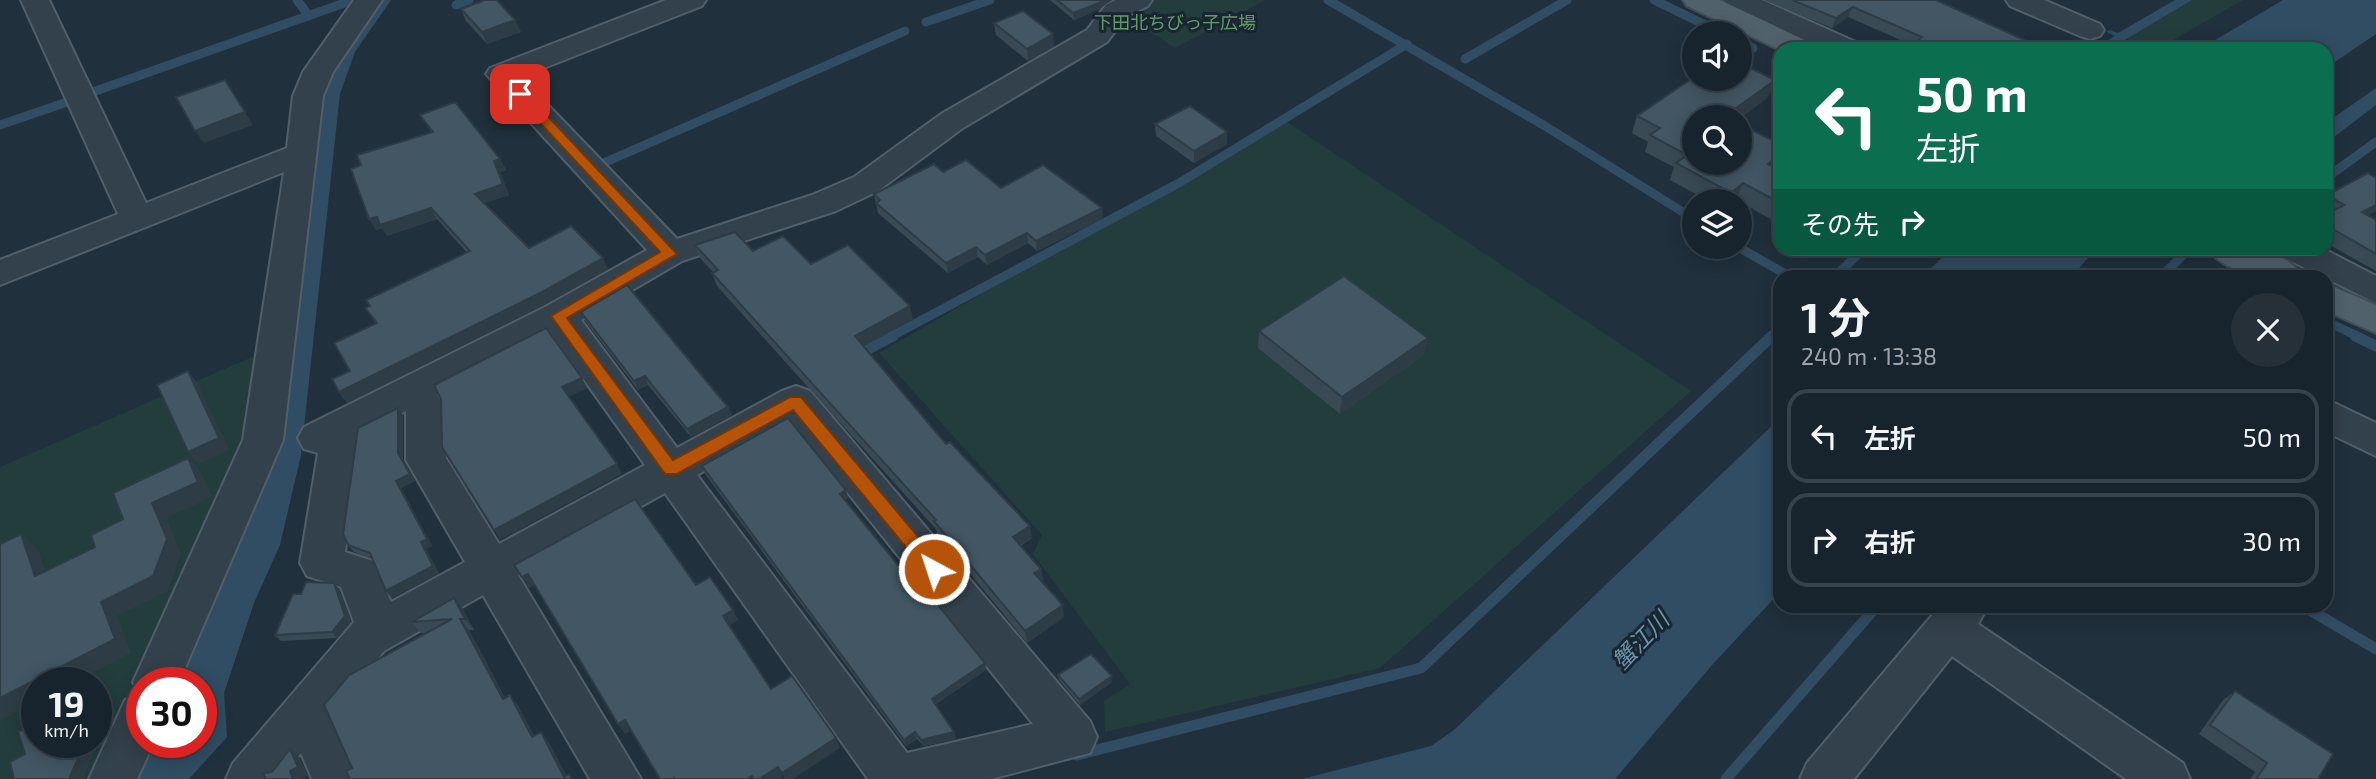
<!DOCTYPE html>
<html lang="ja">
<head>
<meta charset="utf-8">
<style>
  :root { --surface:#18242d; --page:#253039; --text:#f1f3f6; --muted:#9fa4aa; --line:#364149 }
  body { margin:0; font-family:"Exo 2","Noto Sans JP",sans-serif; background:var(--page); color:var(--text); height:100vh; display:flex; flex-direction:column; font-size:26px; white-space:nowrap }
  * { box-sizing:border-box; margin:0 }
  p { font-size:23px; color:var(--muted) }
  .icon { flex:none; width:38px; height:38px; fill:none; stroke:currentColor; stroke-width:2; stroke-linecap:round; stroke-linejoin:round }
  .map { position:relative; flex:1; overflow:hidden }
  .drawer { position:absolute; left:1773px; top:270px; width:560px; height:343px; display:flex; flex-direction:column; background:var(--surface); border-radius:21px; box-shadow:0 4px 18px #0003,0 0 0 2px var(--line) }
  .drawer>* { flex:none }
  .banner { position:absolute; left:1773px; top:42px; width:560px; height:214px; border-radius:21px; box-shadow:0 4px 18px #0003,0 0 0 2px var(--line); background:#0b6e4f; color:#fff; overflow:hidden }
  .fabs { position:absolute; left:1682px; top:21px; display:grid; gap:14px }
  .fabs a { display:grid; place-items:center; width:70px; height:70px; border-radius:50%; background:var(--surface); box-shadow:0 4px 18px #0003,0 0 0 2px var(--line); font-size:35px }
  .speed { position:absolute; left:21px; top:667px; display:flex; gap:14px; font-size:35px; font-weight:700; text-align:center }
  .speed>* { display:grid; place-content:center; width:91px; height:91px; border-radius:50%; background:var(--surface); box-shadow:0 4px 18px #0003,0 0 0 2px var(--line); line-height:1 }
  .speed small { font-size:18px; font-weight:400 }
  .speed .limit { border:10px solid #d22; background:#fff; color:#111 }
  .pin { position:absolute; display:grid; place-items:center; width:60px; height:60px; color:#fff; margin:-30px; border-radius:14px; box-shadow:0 4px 10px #0006 }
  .me { position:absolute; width:77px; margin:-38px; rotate:320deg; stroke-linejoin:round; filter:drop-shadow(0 0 5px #0008) }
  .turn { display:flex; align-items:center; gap:24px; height:147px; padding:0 28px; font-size:32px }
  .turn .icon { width:91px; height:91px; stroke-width:2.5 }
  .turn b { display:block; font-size:49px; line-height:60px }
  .then { display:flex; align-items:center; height:66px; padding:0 28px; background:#0003; gap:14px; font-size:26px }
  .round { display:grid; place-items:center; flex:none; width:74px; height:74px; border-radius:37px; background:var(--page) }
  .head { display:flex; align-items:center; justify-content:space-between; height:119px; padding:0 28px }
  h1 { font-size:42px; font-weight:700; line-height:52px }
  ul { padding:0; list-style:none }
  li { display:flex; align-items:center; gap:21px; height:94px; margin:0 14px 10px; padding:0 14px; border:4px solid var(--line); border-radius:21px }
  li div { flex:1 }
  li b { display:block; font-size:26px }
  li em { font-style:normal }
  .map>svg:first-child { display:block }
  .green { fill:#223d3c; fill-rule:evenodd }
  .water { fill:#304d63 }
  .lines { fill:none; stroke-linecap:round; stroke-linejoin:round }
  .stream-far1 { stroke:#304d63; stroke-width:9 }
  .stream { stroke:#304d63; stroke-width:11 }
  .minor-casing { stroke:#515f6a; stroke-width:4 }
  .major-casing { stroke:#404d58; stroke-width:4 }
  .minor { fill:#33414c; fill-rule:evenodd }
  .major { fill:#51616c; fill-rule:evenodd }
  .wall { fill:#394a55 }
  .shaded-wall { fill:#2e3c45 }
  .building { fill:#425663; stroke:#2e3c45; stroke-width:2 }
  .route { fill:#b45309; stroke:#753606; stroke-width:2 }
  .labels { text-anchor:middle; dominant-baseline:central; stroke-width:6; stroke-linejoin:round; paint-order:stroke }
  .far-park-label { font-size:18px; fill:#639c68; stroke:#192631 }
  .water-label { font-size:23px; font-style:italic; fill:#6c93af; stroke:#192631 }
</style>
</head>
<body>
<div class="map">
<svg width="2376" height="779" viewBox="0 0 2376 779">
  <rect width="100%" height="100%" fill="#20303c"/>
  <g class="green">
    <path d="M1154,0h112l-91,48 -51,-33z"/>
    <path d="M2192,0h51l-86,49h-47z"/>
    <path d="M1284,120l407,271 -311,277 -275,64 -1,-31 26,-17 -97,-130 9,-19 -163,-182z"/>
    <path d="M261,353l-11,81 -159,345h-91v-312zM37,682h59v60h-59z"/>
  </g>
  <g class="water">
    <path d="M377,0h14l-36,52 -15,42 -39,361 -21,90 -26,58 -30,90 3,44 -38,42h-52l16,-37h48v-60h-22l93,-219 51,-371 9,-25z"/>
    <path d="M2175,0h17l-82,49h-17l22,-13 -8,-4 2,-2 9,3z"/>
    <path d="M2283,0h93v34l-50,34v-19h-126z"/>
    <path d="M2376,88v17l-50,38v-20z"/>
    <path d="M1951,249v-1l145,1 -24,27h-149z"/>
    <path d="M1780,418v174l-67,72 -98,115h-313l129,-33 23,-16z"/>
  </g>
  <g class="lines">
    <g class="stream-far1">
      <path d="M297,0l12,16"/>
      <path d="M1328,0l217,126 149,93"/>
      <path d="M1654,0l68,33"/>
      <path d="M456,5l13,-5"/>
      <path d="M926,22l64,-22"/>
      <path d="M1740,42l13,6"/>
      <path d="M1465,59l102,-59"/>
      <path d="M90,93l263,-93"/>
      <path d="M0,125l67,-23"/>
      <path d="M599,165l306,-134"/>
      <path d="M2326,178l50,-36"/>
      <path d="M1738,247l51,29"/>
      <path d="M1835,276l30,-28"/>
      <path d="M2162,276l26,-26"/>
      <path d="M2224,276l5,-5"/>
      <path d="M2326,321l33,16"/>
      <path d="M890,337l289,-154 228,-139"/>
      <path d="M1770,337l10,-9"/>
    </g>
    <g class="stream">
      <path d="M2355,336l21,10"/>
      <path d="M857,355l36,-19"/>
      <path d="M2303,606l73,43"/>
      <path d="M1077,755l344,-87 351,-332"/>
      <path d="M1726,779l151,-173"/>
    </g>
    <g class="minor-casing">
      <g id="minor">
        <path d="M21,0h28l97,203 141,-55 6,-52 10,-24 51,-72h28l-49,72 -10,24 -40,344 -104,242h-37v60h12l-17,37h-48l36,-79 14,-5 -6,-13 110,-242 41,-268 -284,113v-25l118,-46z"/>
        <path d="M666,0h40l-4,6 -181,71 156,162 135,-44 42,-18 87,-63 146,-84 19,-25 10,-5h36l-4,6 -22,11 -19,25 -144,86 -85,63 -42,20 -154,50 -101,59 96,128 105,-57 14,-5 14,5 280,330 7,16 -7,16 -99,26h-123l-203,-286 -147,82 123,204h-51l-107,-184 -99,56 -52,64 28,64h-48l-11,-26 -21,26h-54l7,-16 121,-141 -13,-35 -34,-11 -7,-13 18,-110 -14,-4 -6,-11 6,-11 241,-120 102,-57 -161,-176 4,-6zM552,335l93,130 -146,79 -53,-86 -1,-49 -8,-15zM406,411v49l59,102 -74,40 -18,-41 -28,-9 16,-118zM791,422l242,302 -126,29 -210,-278z"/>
        <path d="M1724,0h38l96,43 5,6h-39l-96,-43z"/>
        <path d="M2006,0h38l56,24 4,6 -4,6 -10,3 -10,-3 -70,-30z"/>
        <path d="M2276,248h46l54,28v27l-95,-47z"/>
        <path d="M2326,399l50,24v33l-50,-24z"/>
        <path d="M1940,606h48l-10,18 205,139 7,16h-64l-174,-123 -98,123h-54l7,-16z"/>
      </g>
    </g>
    <g class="major-casing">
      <g id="major">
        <path d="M1683,0h37l91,43 5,6 -36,1 -93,-44z"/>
        <path d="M2208,248c30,0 76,-2 94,28 -29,3 -77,0 -94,-28z"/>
        <path d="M2326,284l50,21v28l-50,-22z"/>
      </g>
    </g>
    <use href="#minor" class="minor"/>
    <use href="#major" class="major"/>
  </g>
  <g class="wall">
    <path d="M1050,0h62l-13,9 -25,11z"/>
    <path d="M1764,0h172l89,49h-116l3,-4 -64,-28 -16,11z"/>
    <path d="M461,9l60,23 -34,12 -21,-23z"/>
    <path d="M994,23l60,23 -26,15 -32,-26z"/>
    <path d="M1775,80l-7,17 -28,21 -46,-1 86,53v54l-44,-24 -1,1h-26l-39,-21 4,-13 -29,-15 3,-10 -16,-9 5,-17z"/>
    <path d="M420,115l80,44 6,11 -6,2 9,23 -25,8 45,45 79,21 -64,36 -197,98 -8,-11 37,-68 -11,-16 102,-55 -30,-34 -50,17 -5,-8 -6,2 -15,-65 70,-33z"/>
    <path d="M1155,124l72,8v12l-33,19 -38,-27z"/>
    <path d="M943,172l58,16 102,30 -66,33 -9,-8 -41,22 -9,-8 -30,16 -70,-60 -4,-19z"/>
    <path d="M2327,195l49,16 -8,4 8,5v51l-50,-28v-28l2,-2 -2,-1z"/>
    <path d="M695,245l58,6 58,13 102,55 -49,27 82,98 86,94 -11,8 20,23 2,12h-1l22,36 -37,26 -90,-110 -2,-5 -218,-242 -5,-13 1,-1 -13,-14z"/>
    <path d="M581,312l147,95 4,8 -41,22 -43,-52 -10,5 -53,-69z"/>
    <path d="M1259,331l165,24 -84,59 -82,-66z"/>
    <path d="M398,408l5,7v45l12,21 -14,7 31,58 -6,3 13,24 -47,25 -6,-7 -14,-32 -18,-7 -6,-7z"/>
    <path d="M702,466l144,24 2,8 -3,2 84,103 56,60 1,7 -50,34 18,28 2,7 -32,7 -7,-7 -11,7 -201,-272z"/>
    <path d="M339,589l12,33 -14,16 -56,3 -6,-6z"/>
    <path d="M454,598l9,11 11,21h-5l36,68 5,-3 8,11 16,30 7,-4 8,11 17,32 3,-1 4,5h-223l2,-11 76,-135h-7l-9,-11z"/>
    <path d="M1058,675l54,7 -32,23 -21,-25z"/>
    <path d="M2235,691l83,88h-68l5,-7 -56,-38 24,-34z"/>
  </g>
  <g class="shaded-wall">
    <path d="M1103,0h9l-13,9 -25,11 -1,-7z"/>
    <path d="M1853,7l-5,10 -16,11 4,-10z"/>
    <path d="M515,20l6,12 -34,12 -5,-12z"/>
    <path d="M1053,34l1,12 -26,15 -1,-12z"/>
    <path d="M225,80l28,45 -49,18 -9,-12z"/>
    <path d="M1775,80l-7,17 -28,21 -15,-1z"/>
    <path d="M1227,132v12l-33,19v-12z"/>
    <path d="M1780,154v12l-19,14 7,-16z"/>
    <path d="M500,159l6,11 -6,2 9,23 -29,10 -5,-11 19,-33z"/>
    <path d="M1743,183l-7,17 -1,1h-8l4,-8z"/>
    <path d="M2376,205v6l-24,13 10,-12z"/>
    <path d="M431,208l6,11 -50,17 -5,-8 -6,2 -7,-11 8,-2z"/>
    <path d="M1102,208l1,10 -66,33 -1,-10z"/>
    <path d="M1027,233l1,10 -41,22 -2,-10z"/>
    <path d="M976,247l2,10 -30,16 -2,-10z"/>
    <path d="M603,258l5,11 -64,36 -197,98 -8,-11z"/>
    <path d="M910,306l3,13 -54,30 -4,-13z"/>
    <path d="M1428,338l-4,17 -84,59 2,-17z"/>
    <path d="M188,371l10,13 32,66 -32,14 -10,-12z"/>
    <path d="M645,376l3,9 -10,5 -4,-9z"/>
    <path d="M582,378l5,10 -19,9 -6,-10z"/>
    <path d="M728,407l4,8 -41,22 -4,-8z"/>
    <path d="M398,408l5,7v45l12,21 -14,7 31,58 -6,3 13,24 -47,25 -6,-7 35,-49 -25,-61 2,-28z"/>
    <path d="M188,458l14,15 10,24 -45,21 14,36 -13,37 -51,25 14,37 -56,29h-38v20l-36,18h-1v-22l101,-96 51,-99z"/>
    <path d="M617,464l5,10 -122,66 -6,-10z"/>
    <path d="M846,490l2,8 -6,3 -2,-7z"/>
    <path d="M1030,526l2,12 -17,11 -2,-12z"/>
    <path d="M21,534l17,15 14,41 -17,-14z"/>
    <path d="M1041,569l2,12 -7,4 -2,-12z"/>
    <path d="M528,574l7,11 -6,3 -7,-11z"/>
    <path d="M334,583l5,6 12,33 -14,16 -5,-6z"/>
    <path d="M454,598l9,11 11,21 -9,-11z"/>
    <path d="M1063,605l1,12 -37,26 -2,-12z"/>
    <path d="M733,610l5,10 -10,6 -5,-10z"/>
    <path d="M460,619l9,11 42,80 -8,-11z"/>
    <path d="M985,663l1,7 -52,35 -2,-6z"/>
    <path d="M1112,676v6l-32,23 -1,-6z"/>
    <path d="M510,695l8,11 23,42 -9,-11z"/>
    <path d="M96,720l9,7 -22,52h-14l16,-37h11z"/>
    <path d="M625,720l7,10 -7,4 -7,-10z"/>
    <path d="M541,732l8,11 19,36h-3z"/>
    <path d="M915,732l2,7 -11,7 -2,-6z"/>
    <path d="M954,732l2,7 -32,7 -3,-6z"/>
    <path d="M836,738l4,10 -47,31h-8l-3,-6z"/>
    <path d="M290,749l10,9 8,18 -6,3h-9l-3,-8z"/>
    <path d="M778,767l5,10 -4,2h-20z"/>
  </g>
  <g class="building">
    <path d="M485,0h12l18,20 -33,12 -21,-23z"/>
    <path d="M1057,0h46l-4,3 -26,10z"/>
    <path d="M1792,0h144l93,42 -8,7h-107l-4,-2 12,-10 -69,-30 -17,11z"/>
    <path d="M1023,11l30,23 -26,15 -33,-26z"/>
    <path d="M1740,63l35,17 -50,36 1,1h-32v46h46v-39l40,20v10l-12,10 12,6v33l-37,-20 -12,10 -55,-30 11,-8 -37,-20 10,-7 -23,-12 57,-39v2h46z"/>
    <path d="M225,80l20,32 -50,19 -19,-34z"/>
    <path d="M455,102l45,57 -6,2 9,23 -28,10 54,54 42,-22 32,32 -65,36 -199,98 -7,-13 18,-8 -16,-28 43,-20 -12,-15 5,-2 -4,-6 104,-49 -39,-43 -51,17 -3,-8 -8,2 -18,-50 10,-4 -4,-10 76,-23 -13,-17z"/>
    <path d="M1190,106l37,26 -33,19 -39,-27z"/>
    <path d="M966,160l35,28 42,-23 59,43 -66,33 -9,-8 -42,22 -9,-8 -30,16 -70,-60 4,-3 -6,-6 60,-30 9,8z"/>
    <path d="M2368,173l8,5v27l-14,7 14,8v34l-50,-29v-10l18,-10 -17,-10z"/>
    <path d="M735,232l18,19 30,-15 28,28 37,-19 62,61 -55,30 91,108 4,-2 80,84 -17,11 28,32 -7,4 29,32 -38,26 -91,-110 2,-1 -224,-247 6,-3 -23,-25z"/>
    <path d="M1344,276l84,62 -86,59 -83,-66z"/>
    <path d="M627,285l101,122 -41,22 -42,-53 -11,5 -53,-69z"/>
    <path d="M546,328l36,50 -20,9 55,77 -123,66 -52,-83 -1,-48 -7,-14z"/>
    <path d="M188,371l31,67 -31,14 -31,-67z"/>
    <path d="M398,408v45l12,21 -14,7 31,58 -6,3 12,24 -47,25 -16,-38 -22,-8 -5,-11 15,-106z"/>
    <path d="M788,418l58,72 -6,4 89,109 5,-3 51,63 -53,36 22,33 -33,8 -6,-8 -11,8 -202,-274z"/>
    <path d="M188,458l10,24 -46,21 15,36 -14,37 -52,26 14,37 -115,59v-154l21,-10 14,42 60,-29 -4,-12 32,-16 -10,-26z"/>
    <path d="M635,499l61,86 14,-8 23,33 -10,6 48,73 21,-13 44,62 -54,35 -4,-6 -19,12h-5l-2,-3 -5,3h-72l-1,-1 -1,1h-13l-35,-59 -7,4 -90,-150 -6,3 -8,-12z"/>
    <path d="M306,582l28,1 11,33 -13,16 -57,3 18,-41h8z"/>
    <path d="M454,598l11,21h-5l43,80 7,-4 22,42 9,-5 23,45 5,-3 3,5h-222l-4,-8 6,-3 -28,-63 25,-30 103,-56 -40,3z"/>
    <path d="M1091,654l21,22 -33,23 -21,-24z"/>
    <path d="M2235,691l98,63 -15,25h-62l11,-16 -57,-38z"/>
    <path d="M37,728v14h48l-16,37h-55l-4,-17 15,-8 -7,-23z"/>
    <path d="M290,749l8,18 -8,4 3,8h-27l-3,-6 9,-1z"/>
  </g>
  <path class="route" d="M516,92h9l152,162 -110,64 106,142 117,-63h11l140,167 2,5 -2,5h-13l-135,-164 -116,64h-12l-114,-158 109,-64 -144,-155z"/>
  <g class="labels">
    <g class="far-park-label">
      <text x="1175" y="22">下田北ちびっ子広場</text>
    </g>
    <g class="water-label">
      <text transform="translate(1640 640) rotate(-46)">蟹江川</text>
    </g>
  </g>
</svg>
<div class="fabs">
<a><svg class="icon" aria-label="sound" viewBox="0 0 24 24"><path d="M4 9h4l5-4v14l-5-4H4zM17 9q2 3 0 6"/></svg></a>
<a><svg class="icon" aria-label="search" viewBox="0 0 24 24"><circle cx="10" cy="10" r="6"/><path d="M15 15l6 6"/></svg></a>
<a><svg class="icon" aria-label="layers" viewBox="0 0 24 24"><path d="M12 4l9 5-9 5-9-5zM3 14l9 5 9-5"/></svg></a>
</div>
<div class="speed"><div>19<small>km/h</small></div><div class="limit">30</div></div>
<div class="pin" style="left:520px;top:94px;background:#d93025"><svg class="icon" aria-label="arrive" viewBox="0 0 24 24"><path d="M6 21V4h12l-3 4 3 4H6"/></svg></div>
<svg class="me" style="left:934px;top:569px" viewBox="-20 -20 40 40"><circle r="17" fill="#b45309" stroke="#fff" stroke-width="3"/><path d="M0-11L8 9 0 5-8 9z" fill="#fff"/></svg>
<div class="banner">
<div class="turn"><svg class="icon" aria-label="left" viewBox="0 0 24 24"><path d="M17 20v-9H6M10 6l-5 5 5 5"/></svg><div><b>50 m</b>左折</div></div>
<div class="then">その先<svg class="icon" aria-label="right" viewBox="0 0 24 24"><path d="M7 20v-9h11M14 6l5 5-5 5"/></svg></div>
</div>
<section class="drawer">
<div class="head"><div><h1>1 分</h1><p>240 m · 13:38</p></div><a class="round"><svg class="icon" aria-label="close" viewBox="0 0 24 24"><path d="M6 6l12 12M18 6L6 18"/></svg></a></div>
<ul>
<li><svg class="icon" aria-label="left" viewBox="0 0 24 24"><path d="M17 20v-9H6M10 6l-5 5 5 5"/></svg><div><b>左折</b></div><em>50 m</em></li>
<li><svg class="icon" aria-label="right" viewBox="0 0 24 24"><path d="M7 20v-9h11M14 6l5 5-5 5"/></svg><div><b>右折</b></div><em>30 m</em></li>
</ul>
</section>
</div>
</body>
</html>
